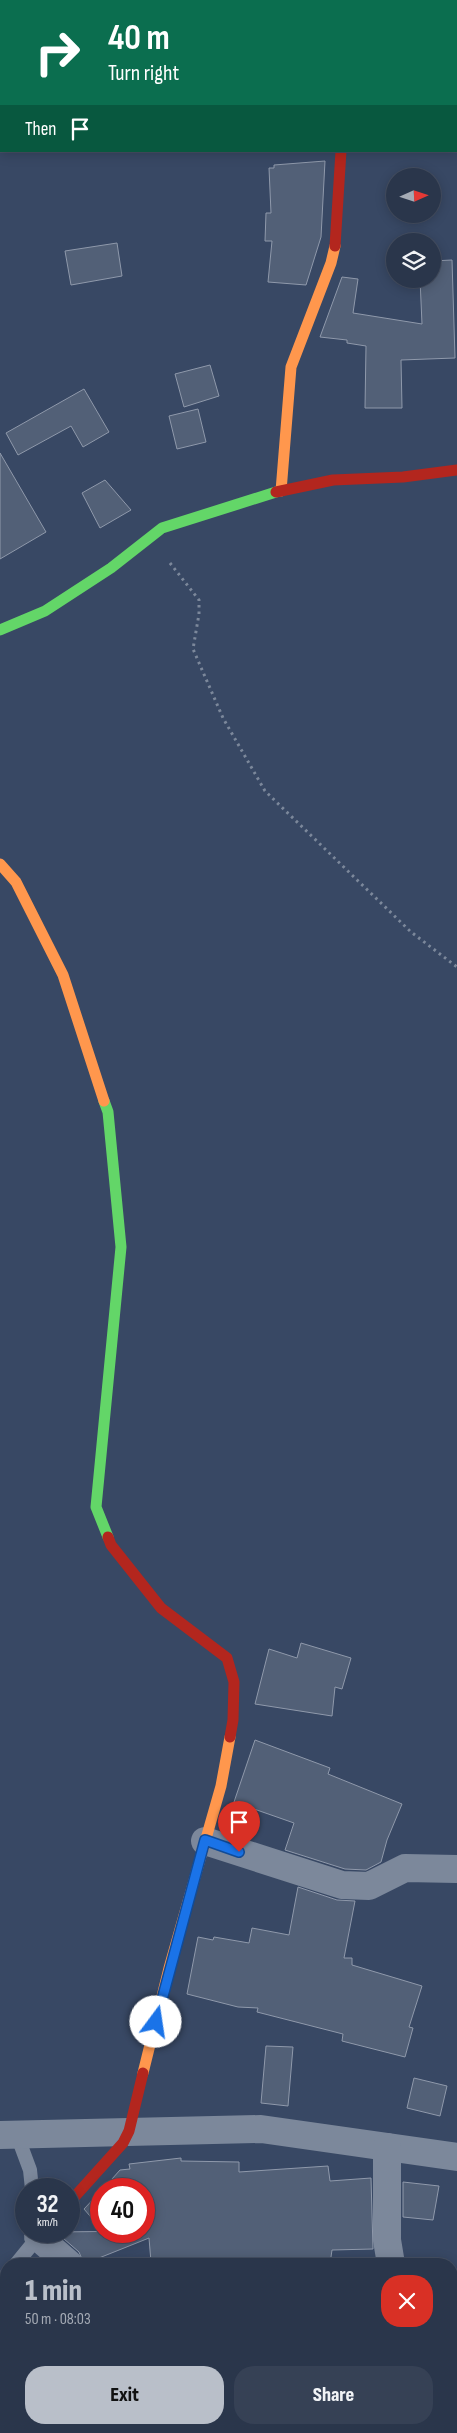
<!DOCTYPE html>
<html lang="en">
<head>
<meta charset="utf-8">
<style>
  :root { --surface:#2a364b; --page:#364155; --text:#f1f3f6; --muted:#a5abb5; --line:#465063; --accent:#b9bfc9 }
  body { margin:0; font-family:"Sofia Sans Condensed",sans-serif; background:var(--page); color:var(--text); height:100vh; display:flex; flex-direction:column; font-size:19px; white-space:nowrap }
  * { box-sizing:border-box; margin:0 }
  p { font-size:16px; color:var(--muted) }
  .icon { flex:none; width:28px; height:28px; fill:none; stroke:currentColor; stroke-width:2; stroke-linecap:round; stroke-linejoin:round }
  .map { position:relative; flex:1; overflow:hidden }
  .drawer { position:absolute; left:0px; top:2258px; width:458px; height:176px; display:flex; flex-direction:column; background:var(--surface); border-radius:20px 20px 0 0; box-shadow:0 2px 12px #0003,0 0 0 1px var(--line) }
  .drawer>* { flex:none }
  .guide { position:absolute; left:0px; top:0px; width:458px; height:152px; box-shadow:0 2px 12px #0003,0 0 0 1px var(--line); background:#0b6e4f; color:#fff; overflow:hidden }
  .needle { width:32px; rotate:87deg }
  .controls { position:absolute; left:386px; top:168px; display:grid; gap:10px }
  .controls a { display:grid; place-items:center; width:55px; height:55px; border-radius:50%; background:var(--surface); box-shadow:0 2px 12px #0003,0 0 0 1px var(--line); font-size:25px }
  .speed { position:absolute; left:15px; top:2178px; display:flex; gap:10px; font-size:25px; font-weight:700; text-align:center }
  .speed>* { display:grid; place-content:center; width:65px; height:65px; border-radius:50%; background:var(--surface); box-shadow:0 2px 12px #0003,0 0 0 1px var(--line); line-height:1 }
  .speed small { font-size:12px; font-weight:400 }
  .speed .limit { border:8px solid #d22; background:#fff; color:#111 }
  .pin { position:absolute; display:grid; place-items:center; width:42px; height:42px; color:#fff; margin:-51px -21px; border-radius:50% 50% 50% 0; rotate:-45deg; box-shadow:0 0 5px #0007 }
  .pin .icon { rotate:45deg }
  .me { position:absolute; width:55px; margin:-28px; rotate:14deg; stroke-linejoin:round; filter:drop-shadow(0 0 4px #0008) }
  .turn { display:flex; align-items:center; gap:18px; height:105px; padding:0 25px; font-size:22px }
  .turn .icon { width:65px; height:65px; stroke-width:2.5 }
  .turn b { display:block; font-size:35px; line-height:42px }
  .then { display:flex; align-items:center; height:48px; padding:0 25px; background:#0003; gap:10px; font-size:19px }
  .round { display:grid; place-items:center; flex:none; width:52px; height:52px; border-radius:20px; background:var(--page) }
  .headline { display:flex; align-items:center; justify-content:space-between; height:85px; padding:0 25px }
  h1 { font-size:30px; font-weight:800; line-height:38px; color:var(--accent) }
  .button { display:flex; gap:10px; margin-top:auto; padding:10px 25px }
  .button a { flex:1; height:58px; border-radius:20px; background:var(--accent); color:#111; font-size:20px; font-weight:800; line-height:58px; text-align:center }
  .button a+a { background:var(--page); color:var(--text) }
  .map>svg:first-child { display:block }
  .building { fill:#526077; stroke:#8f99ab }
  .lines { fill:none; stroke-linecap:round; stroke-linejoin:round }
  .path { stroke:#7c889b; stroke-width:3; stroke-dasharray:2.5 4; stroke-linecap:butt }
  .lane { stroke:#7c889b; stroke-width:14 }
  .street { stroke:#7c889b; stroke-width:28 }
  .fast { stroke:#63d668; stroke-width:11 }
  .slow { stroke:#ff974d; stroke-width:11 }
  .jam { stroke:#b3261e; stroke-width:11 }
  .route-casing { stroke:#114b97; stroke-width:12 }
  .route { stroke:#1a73e8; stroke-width:9 }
</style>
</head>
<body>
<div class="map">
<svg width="457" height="2433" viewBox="0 0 457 2433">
  <rect width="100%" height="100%" fill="#384864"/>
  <g class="building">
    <path d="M325,161l-4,76 -15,48 -38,-3 4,-41h-7l1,-28h5l-2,-45h5v-3z"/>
    <path d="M117,243l5,33 -51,9 -6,-34z"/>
    <path d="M452,260l3,98 -54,2 1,48h-37l1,-62 -19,-3v-3l-27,-3 22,-60 16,2 -5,34 69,11 -2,-45h12v-18z"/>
    <path d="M210,365l9,31 -35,11 -9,-33z"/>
    <path d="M84,389l25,43 -26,15 -12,-21 -53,29 -12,-22z"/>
    <path d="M198,409l8,33 -29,7 -8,-33z"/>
    <path d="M0,453l46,79 -46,27z"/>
    <path d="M105,480l26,30 -31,18 -18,-35z"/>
    <path d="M301,1643l50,15 -9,31 -7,-2 -3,29 -77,-12 14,-55 28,9z"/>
    <path d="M255,1740l75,28 -2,6 74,30 -15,36 -6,22 -15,8 -21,-1 -60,-19 9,-27 -60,-21z"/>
    <path d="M298,1887l39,13 18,1 -11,57h8v7l70,21 -13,41 4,1 -8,29 -63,-16 1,-7 -86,-22 1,-4 -20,-1 -51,-13 11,-57 15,3 1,-3 35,6 3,-15 37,7z"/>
    <path d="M266,2046l27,1 -5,59 -27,-3z"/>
    <path d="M414,2078l33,8 -7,30 -33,-8z"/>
    <path d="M181,2158v3l58,1v10l89,-6 2,15 41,-3 2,71 -41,1 -2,14h-156l-1,-5 -22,3 -2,-24 -65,26 -5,-12 -23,-20 88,-1v-42h-41l17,-19 10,-1 -1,-5z"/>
    <path d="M403,2182l36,4 -6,34 -30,-3z"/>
    <path d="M101,2191v38l-17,-20z"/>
  </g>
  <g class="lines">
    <g class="path">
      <path d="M170,563l29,37v14l-6,35 30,69 42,73 146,141 46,35"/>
      <path d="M451,2382l6,3"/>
    </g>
    <g class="lane">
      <path d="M17,2135l13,35 2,19"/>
      <path d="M16,2264l22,-27 -1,-5"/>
      <path d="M6,2275l-5,6 5,10"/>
    </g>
    <g class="street">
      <path d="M336,0v1"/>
      <path d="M194,1l8,-1"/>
      <path d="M0,30h1"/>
      <path d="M0,131l1,-4"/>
      <path d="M205,1841l137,44 27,1 36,-18 52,1"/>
      <path d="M0,2135l261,-6 196,28"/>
      <path d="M387,2147v93l4,24"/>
      <path d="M41,2231l-3,6 31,27"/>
      <path d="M0,2390l6,-9"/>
      <path d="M70,2433l4,-5"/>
      <path d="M388,2433l2,-5"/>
    </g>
    <g class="fast">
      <path d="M0,630l45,-19 66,-43 51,-40 114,-36"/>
      <path d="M104,1101l4,11 13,135 -25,260 12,30"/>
    </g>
    <g class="slow">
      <path d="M281,491l10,-124 40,-104 4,-17"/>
      <path d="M0,864l16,18 47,93 41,126"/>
      <path d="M143,2073l26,-105 52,-182 9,-49"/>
    </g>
    <g class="jam">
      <path d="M335,246l6,-95"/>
      <path d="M276,492l57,-12 70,-3 54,-7"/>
      <path d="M108,1537l3,8 50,63 66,50 7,24 -1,38 -3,17"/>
      <path d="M69,2203l54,-60 6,-12 14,-58"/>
    </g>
  </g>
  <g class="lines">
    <g class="route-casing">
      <path id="route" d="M156,2022l49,-182 34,12"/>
    </g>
    <use href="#route" class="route"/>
  </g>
</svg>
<div class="controls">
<a><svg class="needle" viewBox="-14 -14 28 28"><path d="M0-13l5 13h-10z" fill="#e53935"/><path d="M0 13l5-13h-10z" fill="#a5abb5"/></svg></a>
<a><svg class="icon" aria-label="layers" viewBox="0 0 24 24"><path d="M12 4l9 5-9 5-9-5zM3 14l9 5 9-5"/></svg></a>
</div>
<div class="speed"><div>32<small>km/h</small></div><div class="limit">40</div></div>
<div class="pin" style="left:239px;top:1852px;background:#d93025"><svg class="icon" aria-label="arrive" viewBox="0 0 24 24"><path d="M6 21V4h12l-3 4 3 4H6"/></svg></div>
<svg class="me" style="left:156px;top:2022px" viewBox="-20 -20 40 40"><circle r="19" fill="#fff"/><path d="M0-13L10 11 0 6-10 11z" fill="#1a73e8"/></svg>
<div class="guide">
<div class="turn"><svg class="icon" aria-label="right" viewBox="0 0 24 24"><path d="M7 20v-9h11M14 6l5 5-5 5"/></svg><div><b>40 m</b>Turn right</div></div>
<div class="then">Then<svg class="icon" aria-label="arrive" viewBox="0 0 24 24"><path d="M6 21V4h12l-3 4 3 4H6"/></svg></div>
</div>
<section class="drawer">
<div class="headline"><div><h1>1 min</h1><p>50 m · 08:03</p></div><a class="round" style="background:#d93025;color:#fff"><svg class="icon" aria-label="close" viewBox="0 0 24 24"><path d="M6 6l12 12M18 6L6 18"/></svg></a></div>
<div class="button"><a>Exit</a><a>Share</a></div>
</section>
</div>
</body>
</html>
